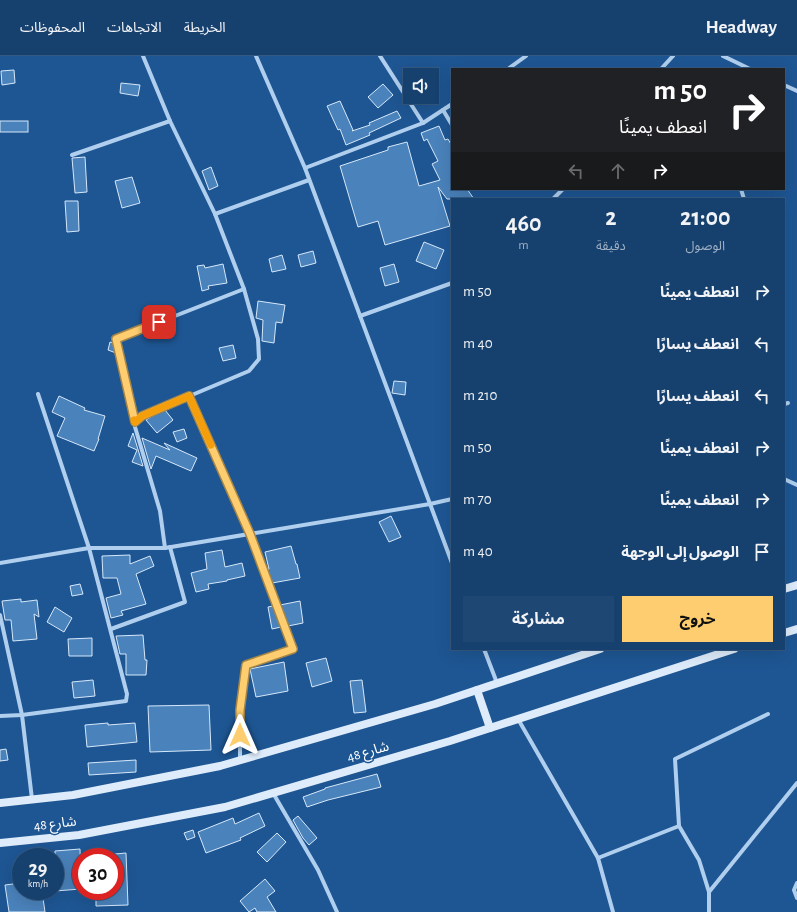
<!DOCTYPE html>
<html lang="ar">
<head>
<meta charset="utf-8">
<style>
  :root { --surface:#16406e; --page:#1f4773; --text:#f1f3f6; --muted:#9eafc2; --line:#355981; --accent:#fdcd6f }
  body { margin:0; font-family:"Alegreya Sans","Noto Sans Arabic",sans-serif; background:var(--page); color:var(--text); direction:rtl; height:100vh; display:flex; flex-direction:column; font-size:15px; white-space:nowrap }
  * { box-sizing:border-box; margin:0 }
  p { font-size:13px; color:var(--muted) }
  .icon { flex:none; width:22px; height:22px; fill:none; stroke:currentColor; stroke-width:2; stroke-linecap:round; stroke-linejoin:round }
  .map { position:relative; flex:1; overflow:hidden; direction:ltr }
  .side { position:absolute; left:451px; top:142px; width:334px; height:452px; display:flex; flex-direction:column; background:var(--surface); border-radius:0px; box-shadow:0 4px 16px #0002,0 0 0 1px var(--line); direction:rtl }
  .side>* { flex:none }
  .banner { position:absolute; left:451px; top:12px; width:334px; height:122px; border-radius:0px; box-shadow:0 4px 16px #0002,0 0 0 1px var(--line); direction:rtl; background:#202124; color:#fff; overflow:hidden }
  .fabs { position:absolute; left:403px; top:12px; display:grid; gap:8px }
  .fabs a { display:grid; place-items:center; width:36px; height:36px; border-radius:0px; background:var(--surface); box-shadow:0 4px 16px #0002,0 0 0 1px var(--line); font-size:20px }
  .speed { position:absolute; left:12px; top:792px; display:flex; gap:8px; font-size:20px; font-weight:700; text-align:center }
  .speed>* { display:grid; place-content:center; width:52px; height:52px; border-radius:50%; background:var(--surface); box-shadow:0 4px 16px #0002,0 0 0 1px var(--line); line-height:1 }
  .speed small { font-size:10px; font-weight:400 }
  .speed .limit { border:6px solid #d22; background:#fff; color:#111 }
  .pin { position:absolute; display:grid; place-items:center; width:34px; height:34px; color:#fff; margin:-17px; border-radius:8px; box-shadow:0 2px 6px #0006 }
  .me { position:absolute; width:44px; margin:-22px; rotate:0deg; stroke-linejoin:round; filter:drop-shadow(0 0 3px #0008) }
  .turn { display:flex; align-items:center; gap:14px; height:84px; padding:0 12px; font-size:18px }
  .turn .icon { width:52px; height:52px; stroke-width:2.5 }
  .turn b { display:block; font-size:28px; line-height:34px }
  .lanes { display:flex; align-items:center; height:38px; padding:0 12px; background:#0003; justify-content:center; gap:20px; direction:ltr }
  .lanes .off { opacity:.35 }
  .eta { display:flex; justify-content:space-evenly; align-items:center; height:68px; text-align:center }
  .eta b { font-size:24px; font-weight:700; line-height:28px }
  .button { display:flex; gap:8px; margin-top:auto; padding:8px 12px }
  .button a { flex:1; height:46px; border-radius:0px; background:var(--accent); color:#111; font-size:16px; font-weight:700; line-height:46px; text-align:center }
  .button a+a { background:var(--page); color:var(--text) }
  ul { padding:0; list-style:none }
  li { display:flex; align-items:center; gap:12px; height:52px; padding:0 12px }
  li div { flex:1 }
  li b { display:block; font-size:15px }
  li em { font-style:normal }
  header { display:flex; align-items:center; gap:24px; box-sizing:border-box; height:56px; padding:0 20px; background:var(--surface); border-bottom:1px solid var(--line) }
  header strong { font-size:19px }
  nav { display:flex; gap:22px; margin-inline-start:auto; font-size:14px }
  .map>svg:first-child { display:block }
  .building { fill:#4a82bb; stroke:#d6e8fa }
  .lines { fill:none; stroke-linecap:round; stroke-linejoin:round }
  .minor { stroke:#b0cfee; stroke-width:4 }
  .secondary { stroke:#ddebfa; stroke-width:8 }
  .route-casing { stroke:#a48548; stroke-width:10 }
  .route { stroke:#fdcd6f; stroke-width:7 }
  .slow { stroke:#f59e0b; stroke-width:7 }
  .labels { text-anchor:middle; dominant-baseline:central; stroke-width:3; stroke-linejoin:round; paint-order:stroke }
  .street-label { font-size:14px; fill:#fff; stroke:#1e5693 }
</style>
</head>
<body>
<header>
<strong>Headway</strong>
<nav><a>الخريطة</a><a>الاتجاهات</a><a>المحفوظات</a></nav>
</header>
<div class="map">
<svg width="797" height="856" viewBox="0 0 797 856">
  <rect width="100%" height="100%" fill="#1e5693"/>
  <g class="building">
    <path d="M14,14l1,13 -13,2 -1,-14z"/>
    <path d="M121,27l19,2 -2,11 -18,-3z"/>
    <path d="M383,28l10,11 -15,13 -10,-11z"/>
    <path d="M340,45l13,29 -1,1 18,-6 -1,-2 28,-12 4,7 -32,15 1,2 -24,10 -6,-16 -2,1 -11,-24z"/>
    <rect x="0" y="65" width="28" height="11"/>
    <path d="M439,70l6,14 3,-1 4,7v43h15l7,10h-27l-9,-12 12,39 -65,19 -7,-24 -20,6 -18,-61 48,-16v-3l19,-5 12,44 21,-6 -8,-16 6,-3 -11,-22 -3,2 -3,-8z"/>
    <path d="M85,101l2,35 -12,1 -3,-35z"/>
    <path d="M211,111l7,19 -9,4 -7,-19z"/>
    <path d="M132,121l8,26 -18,5 -7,-27z"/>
    <path d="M65,145h13l1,30 -12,1z"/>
    <path d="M424,186l20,8 -8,19 -20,-8z"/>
    <path d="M313,195l3,12 -15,4 -3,-12z"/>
    <path d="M282,199l4,14 -14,3 -3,-13z"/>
    <path d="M223,208l4,19 -19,3 1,3 -7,2 -5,-25 7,-1 1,3z"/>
    <path d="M394,208l5,18 -14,4 -5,-18z"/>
    <path d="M258,245l27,4 -3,18 -6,-1 -2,21 -12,-2 1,-21 -7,-2z"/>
    <path d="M110,286l3,1 3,10 -8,-3z"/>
    <path d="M233,289l3,13 -13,3 -4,-13z"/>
    <path d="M394,325l12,1 -1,13 -13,-2z"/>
    <path d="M59,340l26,12 -1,2 21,6 -7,23h1l-5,12 -37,-15 8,-18 -13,-6z"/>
    <path d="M165,354l8,10 -16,13 -11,-13 6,-4z"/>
    <path d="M184,373l3,9 -10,4 -4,-10z"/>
    <path d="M133,377l10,33 -11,-4 5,-12 -9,-4z"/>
    <path d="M142,382l28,12 -6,-7 33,15 -6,13 -35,-15 -5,13z"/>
    <path d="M391,460l10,21 -12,5 -10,-20z"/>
    <path d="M291,490l5,18h1l3,14 -28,5 -5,-13 2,-1 -4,-17z"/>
    <path d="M222,494l3,17 17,-4 3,13 -18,4v1l-19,3 1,5 -13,3 -5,-19 16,-4 -2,-16z"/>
    <path d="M130,499v9l20,-8 4,10 -18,8 10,30 -25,7 2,4 -12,3 -5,-20 15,-4 -4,-16h-14l-1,-22z"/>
    <path d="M80,528l3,10 -11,2 -2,-10z"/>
    <path d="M21,543v3l16,-2 2,17 -5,-3 3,25 -24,2 -2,-21h-6l-3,-19z"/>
    <path d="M300,545l3,22 -15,3 -8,-21z"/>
    <path d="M273,550l8,21 -9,2 -4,-22z"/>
    <path d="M55,551l17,11 -8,14 -17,-10z"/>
    <path d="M143,579l2,25h2l-1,15h-20v-21h-6l-4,-18z"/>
    <path d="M92,582v18h-23l-1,-17z"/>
    <path d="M326,602l6,23 -20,6 -6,-24z"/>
    <path d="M284,606l4,29 -32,6 -6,-28z"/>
    <path d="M93,624l2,16 -21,2 -2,-16z"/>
    <path d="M362,624l4,32 -12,1 -4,-32z"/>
    <path d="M209,649l2,45 -61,2 -2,-46z"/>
    <path d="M108,667v2l27,-2 2,19 -50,5 -2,-22z"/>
    <path d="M6,693l2,11 -8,1v-11z"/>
    <path d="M136,704v12l-47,3 -1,-12z"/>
    <path d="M377,718l4,13 -53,13 -21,7 -4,-10 22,-8v-1z"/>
    <path d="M259,757l6,13 -25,12 1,2 -35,13 -8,-21 35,-14 2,6z"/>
    <path d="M298,760l19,22 -8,7 -6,-7 -10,-18z"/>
    <path d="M193,774l2,7 -8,3 -3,-7z"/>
    <path d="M277,777l9,9 -19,20 -10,-10z"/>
    <path d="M80,793l1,40 -26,2v-40z"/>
    <path d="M126,797l2,52 -32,1v-15h19v-37z"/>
    <path d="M265,823l10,12 -8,6 9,15h-19l-2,-4 -6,4 -9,-11z"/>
    <path d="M21,827v8h21l3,21h-36l-4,-27z"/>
  </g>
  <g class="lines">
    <g class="minor">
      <path d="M256,0l49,112 118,-45 29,-19"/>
      <path d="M380,0l43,67"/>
      <path d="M723,0l27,13"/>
      <path d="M508,13l18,-13"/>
      <path d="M661,13l12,-13"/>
      <path d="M784,29l13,6"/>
      <path d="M443,54l9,15"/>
      <path d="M72,99l98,-34"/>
      <path d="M305,112l147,395"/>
      <path d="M741,133l3,10"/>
      <path d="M553,143l10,-10"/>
      <path d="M215,158l94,-34"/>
      <path d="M244,233l-128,50 19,83v5l25,84 5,37 265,-44 22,-5"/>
      <path d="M360,260l92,-33"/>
      <path d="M189,340l61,137 43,116 -47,16 -6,45v50"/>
      <path d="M784,348l4,-1"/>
      <path d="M135,366l7,-6 107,-45 10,-12 -1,-20 -14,-50 -29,-75 -45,-93 -27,-65"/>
      <path d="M784,423l13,6"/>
      <path d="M0,507l89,-15h76"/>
      <path d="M0,559l22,100 10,84"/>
      <path d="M111,573l74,-27 -15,-55"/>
      <path d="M484,593l13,34"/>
      <path d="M0,660l22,-1 104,-14 1,-7 -38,-146 -51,-154"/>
      <path d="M518,663l80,139 15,54"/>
      <path d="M273,737l45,77 19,42"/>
      <path d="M679,770l-4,-67 93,-45"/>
      <path d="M598,802l81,-32 20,34 10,32v20"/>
      <path d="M797,827l-3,7 3,8"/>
      <path d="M709,836l88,-109"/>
    </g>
    <g class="secondary">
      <path d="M784,533l13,-4"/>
      <path d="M784,577l13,-4"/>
      <path d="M477,634l13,38"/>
      <path d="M0,747l73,-8 147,-29 215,-62 165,-55"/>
      <path d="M0,787l79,-8 146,-28 225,-66 284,-92"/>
    </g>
  </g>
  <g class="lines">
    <g class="route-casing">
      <path id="route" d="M159,266l-43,17 19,83 7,-6 47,-20 61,138 43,115 -47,16 -6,45v25"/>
    </g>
    <use href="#route" class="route"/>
    <path class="slow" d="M134,364l1,2 7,-6 47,-20 22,49"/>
  </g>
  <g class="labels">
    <g class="street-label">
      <text transform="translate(368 696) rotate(-16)">شارع 48</text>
      <text transform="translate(55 768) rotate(-7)">شارع 48</text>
    </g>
  </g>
</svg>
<div class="fabs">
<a><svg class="icon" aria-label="sound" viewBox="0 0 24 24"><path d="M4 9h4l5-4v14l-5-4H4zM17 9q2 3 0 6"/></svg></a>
</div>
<div class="speed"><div>29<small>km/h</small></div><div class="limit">30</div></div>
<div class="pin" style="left:159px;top:266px;background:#d93025"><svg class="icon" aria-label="arrive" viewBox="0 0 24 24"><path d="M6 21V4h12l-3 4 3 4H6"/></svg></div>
<svg class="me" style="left:240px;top:679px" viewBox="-20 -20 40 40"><path d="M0-17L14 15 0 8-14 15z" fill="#fdcd6f" stroke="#fff" stroke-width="4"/></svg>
<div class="banner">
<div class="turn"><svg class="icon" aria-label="right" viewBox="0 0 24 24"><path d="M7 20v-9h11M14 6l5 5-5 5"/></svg><div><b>50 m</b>انعطف يمينًا</div></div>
<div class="lanes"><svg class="icon off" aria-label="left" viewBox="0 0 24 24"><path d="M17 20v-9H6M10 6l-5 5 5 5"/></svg><svg class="icon off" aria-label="ahead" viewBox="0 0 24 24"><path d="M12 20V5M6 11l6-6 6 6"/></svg><svg class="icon" aria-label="right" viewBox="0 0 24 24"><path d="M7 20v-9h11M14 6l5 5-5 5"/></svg></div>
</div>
<section class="side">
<div class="eta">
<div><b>21:00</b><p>الوصول</p></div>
<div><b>2</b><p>دقيقة</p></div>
<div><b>460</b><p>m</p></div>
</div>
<ul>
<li><svg class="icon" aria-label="right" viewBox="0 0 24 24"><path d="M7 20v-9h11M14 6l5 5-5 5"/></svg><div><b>انعطف يمينًا</b></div><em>50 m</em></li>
<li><svg class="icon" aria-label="left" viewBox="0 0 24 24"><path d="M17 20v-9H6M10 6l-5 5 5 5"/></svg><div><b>انعطف يسارًا</b></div><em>40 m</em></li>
<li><svg class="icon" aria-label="left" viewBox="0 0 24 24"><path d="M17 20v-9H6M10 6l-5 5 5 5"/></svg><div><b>انعطف يسارًا</b></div><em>210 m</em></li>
<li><svg class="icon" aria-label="right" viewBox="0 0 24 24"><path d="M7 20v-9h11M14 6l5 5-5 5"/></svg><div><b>انعطف يمينًا</b></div><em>50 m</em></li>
<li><svg class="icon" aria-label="right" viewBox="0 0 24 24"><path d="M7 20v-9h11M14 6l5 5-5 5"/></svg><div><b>انعطف يمينًا</b></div><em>70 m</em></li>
<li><svg class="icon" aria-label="arrive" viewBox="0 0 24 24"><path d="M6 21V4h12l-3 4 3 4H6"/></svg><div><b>الوصول إلى الوجهة</b></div><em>40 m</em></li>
</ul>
<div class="button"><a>خروج</a><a>مشاركة</a></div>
</section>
</div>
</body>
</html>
